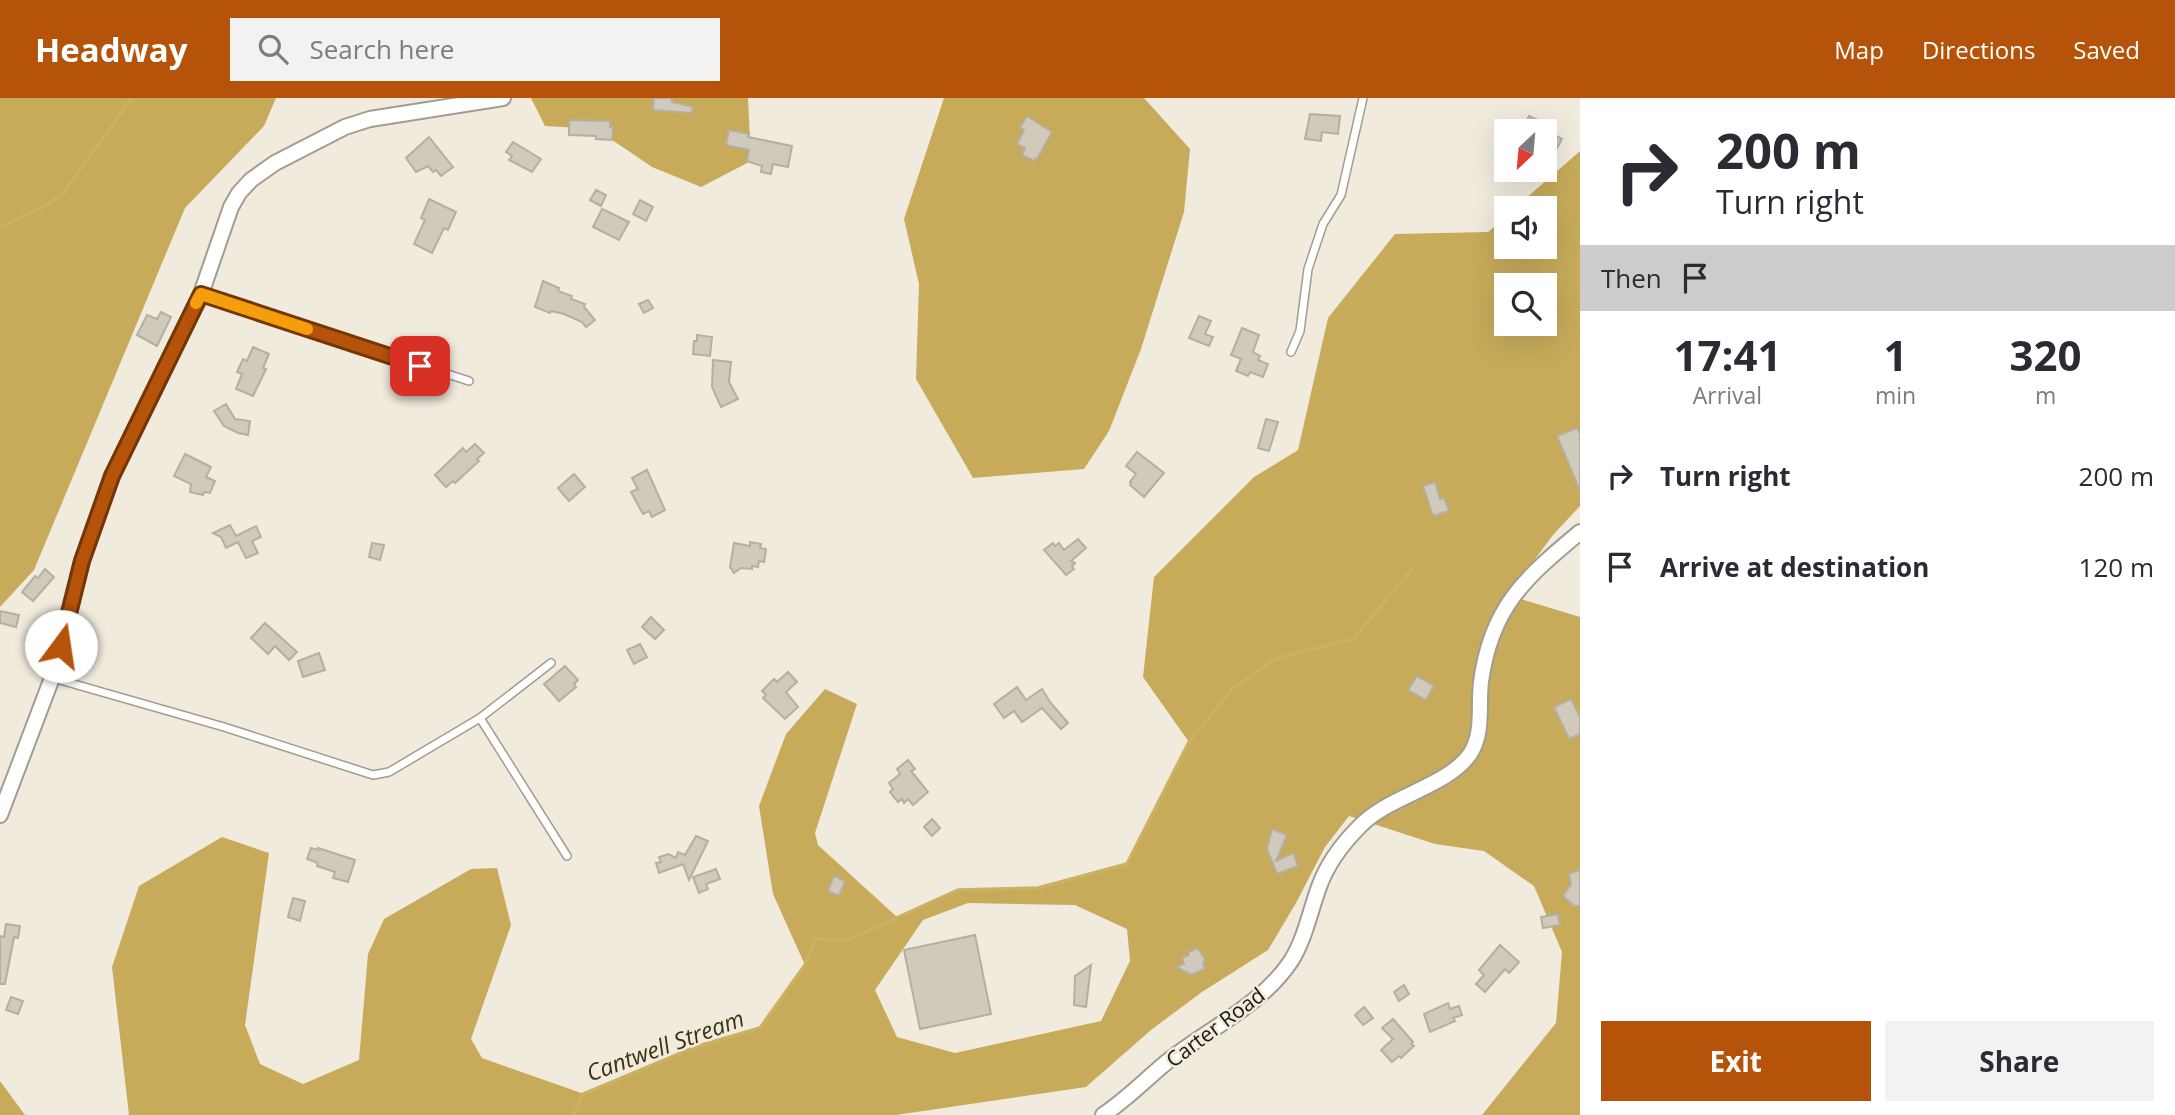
<!DOCTYPE html>
<html lang="en">
<head>
<meta charset="utf-8">
<style>
  :root { --surface:#fff; --page:#f2f2f3; --text:#2b2b33; --muted:#7c7c81; --accent:#b45309 }
  body { margin:0; font-family:"Open Sans",sans-serif; background:var(--page); color:var(--text); height:100vh; display:flex; flex-direction:column; font-size:26px; white-space:nowrap }
  * { box-sizing:border-box; margin:0 }
  p { font-size:23px; color:var(--muted) }
  .icon { flex:none; width:38px; height:38px; fill:none; stroke:currentColor; stroke-width:2; stroke-linecap:round; stroke-linejoin:round }
  .map { position:relative; flex:1; overflow:hidden }
  .details { display:flex; flex-direction:column; background:var(--surface); width:595px }
  .details>* { flex:none }
  .hud { background:#fff; color:var(--text); overflow:hidden }
  .needle { width:46px; rotate:206deg }
  .buttons { position:absolute; left:1494px; top:21px; display:grid; gap:14px }
  .buttons a { display:grid; place-items:center; width:63px; height:63px; border-radius:0px; background:var(--surface); box-shadow:0 7px 28px #0002; font-size:35px }
  .pin { position:absolute; display:grid; place-items:center; width:60px; height:60px; color:#fff; margin:-30px; border-radius:14px; box-shadow:0 4px 10px #0006 }
  .me { position:absolute; width:77px; margin:-38px; rotate:14deg; stroke-linejoin:round; filter:drop-shadow(0 0 5px #0008) }
  .turn { display:flex; align-items:center; gap:24px; height:147px; padding:0 21px; font-size:32px }
  .turn .icon { width:91px; height:91px; stroke-width:2.5 }
  .turn b { display:block; font-size:49px; line-height:60px }
  .then { display:flex; align-items:center; height:66px; padding:0 21px; background:#0003; gap:14px; font-size:26px }
  .eta { display:flex; justify-content:space-evenly; align-items:center; height:119px; text-align:center }
  .eta b { font-size:42px; font-weight:700; line-height:49px }
  .cta { display:flex; gap:14px; margin-top:auto; padding:14px 21px }
  .cta a { flex:1; height:80px; border-radius:0px; background:var(--accent); color:#fff; font-size:28px; font-weight:700; line-height:80px; text-align:center }
  .cta a+a { background:var(--page); color:var(--text) }
  ul { padding:0; list-style:none }
  li { display:flex; align-items:center; gap:21px; height:91px; padding:0 21px }
  li div { flex:1 }
  li b { display:block; font-size:26px }
  li em { font-style:normal }
  header { display:flex; align-items:center; gap:42px; box-sizing:border-box; height:98px; padding:0 35px; background:var(--accent); color:#fff }
  header strong { font-size:33px }
  nav { display:flex; gap:38px; margin-inline-start:auto; font-size:24px }
  .search { width:490px; height:63px; background:var(--page); display:flex; align-items:center; gap:18px; box-sizing:border-box; padding:0 24px; border-radius:0px; color:var(--muted); font-size:26px }
  main { display:flex; flex:1; min-height:0 }
  .map>svg:first-child { display:block }
  .forest { fill:#c7ab5b; fill-rule:evenodd }
  .lines { fill:none; stroke-linecap:round; stroke-linejoin:round }
  .stream { stroke:#ccb160; stroke-width:3.5 }
  .building { fill:#cfcabc; stroke:#b4afa1; stroke-width:2 }
  .service-casing { stroke:#a29d90; stroke-width:10 }
  .minor-casing { stroke:#a29d90; stroke-width:18 }
  .service { stroke:#fff; stroke-width:7 }
  .minor { stroke:#fff; stroke-width:14 }
  .route-casing { stroke:#753606; stroke-width:18 }
  .route { stroke:#b45309; stroke-width:12 }
  .slow { stroke:#f59e0b; stroke-width:12 }
  .labels { text-anchor:middle; dominant-baseline:central; stroke-width:5; stroke-linejoin:round; paint-order:stroke }
  .street-label { font-size:21px; fill:#191712; stroke:#f0ebdd }
  .water-label { font-size:23px; font-style:italic; fill:#3c310d; stroke:#f0ebdd }
</style>
</head>
<body>
<header>
<strong>Headway</strong>
<div class="search"><svg class="icon" aria-label="search" viewBox="0 0 24 24"><circle cx="10" cy="10" r="6"/><path d="M15 15l6 6"/></svg>Search here</div>
<nav><a>Map</a><a>Directions</a><a>Saved</a></nav>
</header>
<main>
<div class="map">
<svg width="1580" height="1017" viewBox="0 0 1580 1017">
  <rect width="100%" height="100%" fill="#f0ebdd"/>
  <g class="forest">
    <path d="M0,0h276l-12,28 -79,82 -151,362 -34,37z"/>
    <path d="M531,0h217l3,63 -50,26 -49,-20 -56,-38 -51,-3z"/>
    <path d="M944,0h200l46,51 -6,63 -43,137 -32,82 -25,38 -111,9 -57,-99 3,-95 -15,-65z"/>
    <path d="M1580,53v355l-27,29 -45,60 72,22v498h-98l74,-92 6,-71 -28,-66 -50,-35 -49,-7 -86,-28 -24,31 -29,56 -28,47 -66,42 -51,38 -65,57 -190,28h-767l-17,-148 27,-81 83,-49 47,16 -24,172 15,39 43,20 56,-24 9,-106 16,-35 87,-50 26,-1 14,57 -40,114 11,19 102,36 111,-47 65,-19 45,-63 -32,-71 -14,-88 27,-72 39,-45 32,15 -42,129 3,12 79,72 61,-27 80,-2 89,-24 62,-122 -46,-65 11,-100 100,-100 44,-27 30,-132 67,-84 93,-2 19,-16v31h38v-39h-30zM1507,187h38v39h-38zM968,805l107,2 52,24 3,32 -29,60 -146,32 -58,-16 -22,-47 48,-70z"/>
    <path d="M0,983l25,34h-25z"/>
  </g>
  <g class="lines">
    <g class="stream">
      <path d="M0,129l47,-22 17,-13 68,-94"/>
      <path d="M574,1017l9,-21 112,-47 65,-19 45,-63 10,-26 33,1 110,-50 80,-2 89,-24 62,-122 43,-53 43,-30 78,-20 59,-70"/>
    </g>
  </g>
  <g class="building">
    <path d="M654,0h18v4l21,5 -1,6 -39,-3z"/>
    <path d="M1310,16l30,2 -2,18 -16,-2 -1,9 -16,-2z"/>
    <path d="M1027,18l25,16 -15,27 -1,-1 -2,3 -12,-6 3,-7 -8,-4 7,-14 -4,-2z"/>
    <path d="M1529,18l17,8 -4,7h-21z"/>
    <path d="M569,22l41,1v6h3l-1,13 -16,-1v-3l-27,-1z"/>
    <path d="M729,32l20,4 -1,3 44,9 -4,21 -15,-3 -2,10 -10,-2 1,-6 -15,-5 2,-11 -23,-5z"/>
    <path d="M1545,32l17,9 -17,31z"/>
    <path d="M429,39l24,30 -12,9 -5,-6 -3,2 -5,-6 -12,6 -10,-14z"/>
    <path d="M513,44l28,17 -9,13 -23,-12 3,-4 -6,-4z"/>
    <path d="M596,92l10,5 -5,11 -11,-6z"/>
    <path d="M429,101l27,13 -8,18 -4,-2 -12,25 -18,-9 11,-24 -4,-2z"/>
    <path d="M640,102l13,7 -7,14 -13,-7z"/>
    <path d="M602,111l27,13 -10,18 -26,-13z"/>
    <path d="M543,183l16,7 -1,3 14,5 -1,3 14,5 -1,3 11,13 -9,7 -4,-5 -18,-8 -13,-3 -1,2 -15,-6z"/>
    <path d="M648,202l5,8 -9,5 -5,-9z"/>
    <path d="M161,214l10,5 -14,29 -20,-11 10,-20 10,4z"/>
    <path d="M1199,218l12,5 -6,13 8,3 -4,9 -20,-8z"/>
    <path d="M1242,230l17,7 -6,17 7,4 -2,4 10,4 -5,13 -13,-5 -2,4 -12,-5 5,-12 -10,-4z"/>
    <path d="M697,237l15,2 -2,19 -17,-2 1,-13h3z"/>
    <path d="M253,249l16,7 -6,14 3,1 -13,27 -17,-7 6,-15 -5,-2 6,-13 4,2z"/>
    <path d="M713,262l18,2 -2,20 9,17 -17,8 -9,-20z"/>
    <path d="M226,306l9,15 15,2 -2,14 -10,-2 -14,-7 -10,-15z"/>
    <path d="M1266,321l12,3 -9,29 -11,-3z"/>
    <path d="M1577,330l3,6v57l-23,-55z"/>
    <path d="M475,346l9,9 -7,6 2,2 -24,22 -2,-2 -7,6 -11,-12 28,-27 3,4z"/>
    <path d="M1137,354l27,21 -20,24 -14,-12 1,-2 -1,-1 6,-8 -10,-8z"/>
    <path d="M185,356l26,13 -5,10 9,4 -5,12 -6,-1 -1,3 -13,-3 1,-8 -17,-8z"/>
    <path d="M647,372l18,40 -13,7 -3,-6 -6,3 -12,-22 7,-3 -6,-11z"/>
    <path d="M574,376l11,13 -16,14 -11,-13z"/>
    <path d="M1435,384l5,17 4,-1 5,13 -16,5 -10,-30z"/>
    <path d="M230,427l6,11 20,-10 5,11 -9,4 6,12 -12,5 -8,-16 -12,6 -5,-11 -8,-4z"/>
    <path d="M1078,441l8,9 -15,13 4,2 -3,3 2,3 -8,6 -22,-25 9,-7 2,3 4,-3 5,7z"/>
    <path d="M750,444l11,2 -1,4 6,1 -2,13 -5,-1 -1,6 -6,-1v3l-11,-1 -7,5 -4,-6 4,-24 16,3z"/>
    <path d="M372,445l12,2 -4,15 -11,-3z"/>
    <path d="M45,471l9,8 -21,24 -11,-9 13,-16 3,2z"/>
    <path d="M0,513l19,4 -3,12 -16,-4z"/>
    <path d="M651,519l13,13 -9,9 -13,-12z"/>
    <path d="M265,525l32,29 -8,8 -14,-14 -7,8 -17,-16z"/>
    <path d="M640,546l7,13 -13,7 -7,-14z"/>
    <path d="M319,555l6,17 -22,7 -5,-16z"/>
    <path d="M565,568l13,14 -4,4 2,3 -17,14 -15,-17z"/>
    <path d="M788,574l9,10 -11,10 12,15 -13,12 -22,-21 3,-3 -4,-4 12,-12 3,3z"/>
    <path d="M1417,578l17,10 -8,14 -18,-10z"/>
    <path d="M1017,589l9,13 16,-11 8,13 18,21 -7,6 -19,-21 -20,14 -8,-11 -10,7 -10,-14z"/>
    <path d="M1571,601l9,18v17l-11,5 -15,-32z"/>
    <path d="M908,662l7,9 -4,2 17,21 -15,13 -5,-6 -4,4 -2,-4 -4,3 -8,-10 3,-3 -4,-6 11,-9 -3,-5z"/>
    <path d="M932,721l8,9 -8,8 -8,-9z"/>
    <path d="M1272,731l15,6 -11,26 17,-8 5,13 -21,8 -10,-25z"/>
    <path d="M696,738l12,5 -19,39 -6,-16 -24,9 -3,-10 5,-1 -2,-5 9,-3 8,4 2,-6 7,3z"/>
    <path d="M311,750l7,2v-2l37,12 -7,22 -15,-4 2,-6 -18,-6 1,-3 -11,-4z"/>
    <path d="M716,771l4,10 -14,5 2,5 -9,4 -6,-16z"/>
    <path d="M1580,772v36h-6l-11,-10 8,-12 -2,-10z"/>
    <path d="M834,778l11,5 -6,15 -11,-5z"/>
    <path d="M293,800l12,3 -5,20 -12,-4z"/>
    <path d="M1558,816l2,11 -17,3 -2,-11z"/>
    <path d="M6,826l14,2 -2,12 -4,-1 -9,47h-5v-48l4,1z"/>
    <path d="M975,837l16,79 -71,15 -16,-79z"/>
    <path d="M1500,847l19,17 -10,11 -4,-4 -20,23 -9,-8 8,-9 -5,-5z"/>
    <path d="M1198,850l7,11 -2,4 2,6 -14,6 -15,-8 8,-3 -2,-6 7,-3 -1,-3z"/>
    <path d="M1091,867l-5,42 -12,-2 1,-29z"/>
    <path d="M1404,887l5,9 -10,7 -5,-9z"/>
    <path d="M11,899l12,4 -5,13 -12,-4z"/>
    <path d="M1448,905l2,6 9,-3 3,9 -9,3 2,3 -25,11 -6,-18z"/>
    <path d="M1364,909l9,11 -10,7 -8,-10z"/>
    <path d="M1393,921l20,23 -2,2 3,2 -13,12 -2,-2 -7,6 -11,-12 12,-11 -11,-11z"/>
  </g>
  <g class="lines">
    <g class="service-casing">
      <g id="service">
        <path d="M201,196l268,87"/>
        <path d="M1291,254l9,-21 8,-62 15,-45 18,-29 22,-97"/>
        <path d="M53,580l171,49 149,48 16,-3 91,-54 71,-55"/>
        <path d="M480,620l87,138"/>
      </g>
    </g>
    <g class="minor-casing">
      <g id="minor">
        <path d="M0,717l52,-137 30,-117 30,-85 89,-182 30,-87 8,-14 12,-13 24,-17 70,-36 25,-8 133,-21"/>
        <path d="M1103,1017c24,-16 43,-36 65,-54 40,-32 94,-56 123,-100 14,-22 19,-50 28,-74 8,-23 24,-44 41,-61 30,-31 87,-39 110,-72 14,-21 8,-48 11,-72 10,-75 44,-104 99,-150"/>
      </g>
    </g>
    <use href="#service" class="service"/>
    <use href="#minor" class="minor"/>
  </g>
  <g class="lines">
    <g class="route-casing">
      <path id="route" d="M61,548l21,-85 30,-85 89,-182 219,72"/>
    </g>
    <use href="#route" class="route"/>
    <path class="slow" d="M196,205l5,-9 106,35"/>
  </g>
  <g class="labels">
    <g class="street-label">
      <text transform="translate(1215 929) rotate(-37)">Carter Road</text>
    </g>
    <g class="water-label">
      <text transform="translate(665 947) rotate(-20)">Cantwell Stream</text>
    </g>
  </g>
</svg>
<div class="buttons">
<a><svg class="needle" viewBox="-14 -14 28 28"><path d="M0-13l5 13h-10z" fill="#e53935"/><path d="M0 13l5-13h-10z" fill="#7c7c81"/></svg></a>
<a><svg class="icon" aria-label="sound" viewBox="0 0 24 24"><path d="M4 9h4l5-4v14l-5-4H4zM17 9q2 3 0 6"/></svg></a>
<a><svg class="icon" aria-label="search" viewBox="0 0 24 24"><circle cx="10" cy="10" r="6"/><path d="M15 15l6 6"/></svg></a>
</div>
<div class="pin" style="left:420px;top:268px;background:#d93025"><svg class="icon" aria-label="arrive" viewBox="0 0 24 24"><path d="M6 21V4h12l-3 4 3 4H6"/></svg></div>
<svg class="me" style="left:61px;top:548px" viewBox="-20 -20 40 40"><circle r="19" fill="#fff"/><path d="M0-13L10 11 0 6-10 11z" fill="#b45309"/></svg>
</div>
<section class="details">
<div class="hud">
<div class="turn"><svg class="icon" aria-label="right" viewBox="0 0 24 24"><path d="M7 20v-9h11M14 6l5 5-5 5"/></svg><div><b>200 m</b>Turn right</div></div>
<div class="then">Then<svg class="icon" aria-label="arrive" viewBox="0 0 24 24"><path d="M6 21V4h12l-3 4 3 4H6"/></svg></div>
</div>
<div class="eta">
<div><b>17:41</b><p>Arrival</p></div>
<div><b>1</b><p>min</p></div>
<div><b>320</b><p>m</p></div>
</div>
<ul>
<li><svg class="icon" aria-label="right" viewBox="0 0 24 24"><path d="M7 20v-9h11M14 6l5 5-5 5"/></svg><div><b>Turn right</b></div><em>200 m</em></li>
<li><svg class="icon" aria-label="arrive" viewBox="0 0 24 24"><path d="M6 21V4h12l-3 4 3 4H6"/></svg><div><b>Arrive at destination</b></div><em>120 m</em></li>
</ul>
<div class="cta"><a>Exit</a><a>Share</a></div>
</section>
</main>
</body>
</html>
